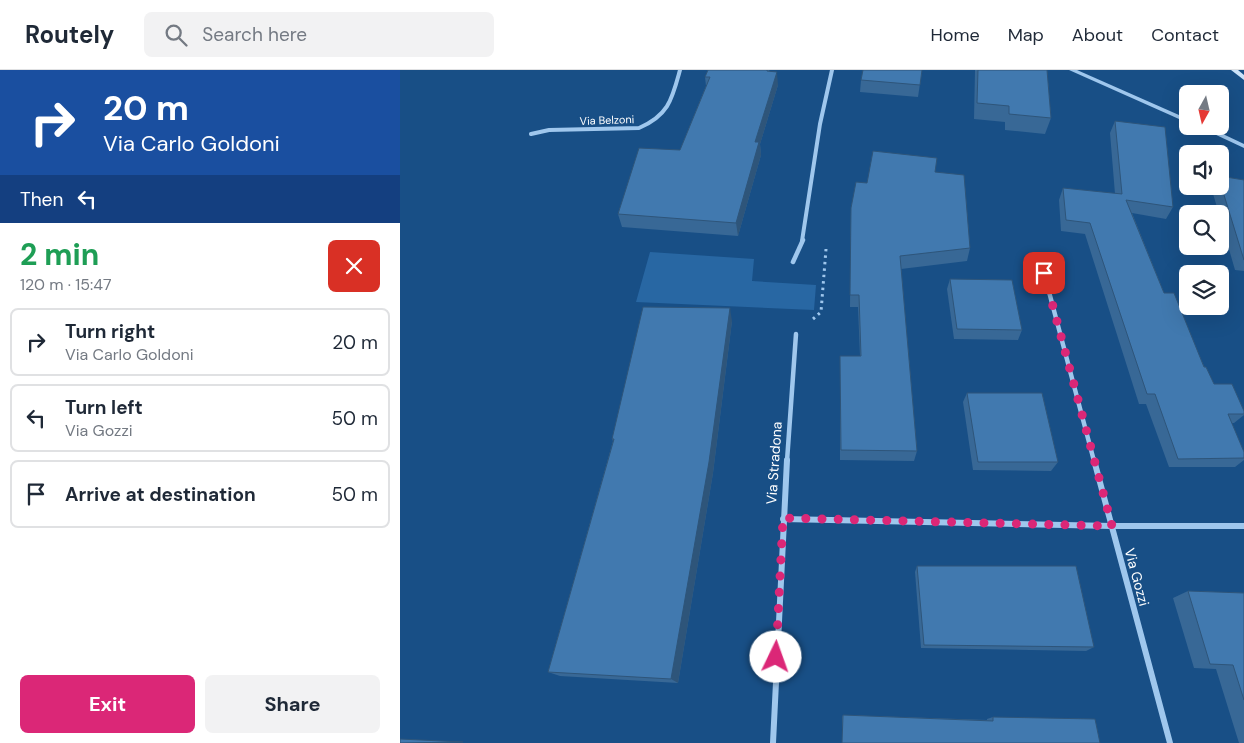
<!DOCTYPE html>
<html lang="en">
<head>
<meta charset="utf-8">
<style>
  :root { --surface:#fff; --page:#f2f2f3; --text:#1f2937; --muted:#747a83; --line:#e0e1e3; --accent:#db2777 }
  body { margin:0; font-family:"DM Sans",sans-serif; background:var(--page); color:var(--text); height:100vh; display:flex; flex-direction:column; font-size:19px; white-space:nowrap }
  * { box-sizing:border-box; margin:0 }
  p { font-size:16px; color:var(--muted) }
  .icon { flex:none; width:28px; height:28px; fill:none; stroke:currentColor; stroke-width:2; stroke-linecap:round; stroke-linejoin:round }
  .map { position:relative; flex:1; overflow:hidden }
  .side { display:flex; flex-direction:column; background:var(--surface); width:400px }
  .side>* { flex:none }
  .banner { background:#1a4fa0; color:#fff; overflow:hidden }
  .needle { width:32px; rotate:188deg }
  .buttons { position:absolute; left:779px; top:15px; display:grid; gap:10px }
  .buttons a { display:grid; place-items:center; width:50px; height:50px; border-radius:8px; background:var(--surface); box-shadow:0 5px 20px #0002; font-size:25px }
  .pin { position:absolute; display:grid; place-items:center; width:42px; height:42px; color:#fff; margin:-21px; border-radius:10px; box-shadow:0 2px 8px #0006 }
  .me { position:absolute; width:55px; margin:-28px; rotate:3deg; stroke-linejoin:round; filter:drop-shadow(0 0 4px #0008) }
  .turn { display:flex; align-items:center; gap:18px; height:105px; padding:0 20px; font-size:22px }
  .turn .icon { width:65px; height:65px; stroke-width:2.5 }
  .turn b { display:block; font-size:35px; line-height:42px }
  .then { display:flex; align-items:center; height:48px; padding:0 20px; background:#0003; gap:10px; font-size:19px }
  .round { display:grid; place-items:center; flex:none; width:52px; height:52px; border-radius:8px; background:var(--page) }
  .overview { display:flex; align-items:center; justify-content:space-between; height:85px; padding:0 20px }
  h1 { font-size:30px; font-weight:700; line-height:38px; color:#1e9e55 }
  .cta { display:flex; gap:10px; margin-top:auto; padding:10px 20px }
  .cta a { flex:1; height:58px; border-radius:8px; background:var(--accent); color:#fff; font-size:20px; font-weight:700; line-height:58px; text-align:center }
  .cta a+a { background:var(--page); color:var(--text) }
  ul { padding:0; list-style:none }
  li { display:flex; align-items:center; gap:15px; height:68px; margin:0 10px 8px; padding:0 10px; border:2px solid var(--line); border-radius:8px }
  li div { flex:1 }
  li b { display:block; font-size:19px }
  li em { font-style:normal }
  header { display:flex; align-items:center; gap:30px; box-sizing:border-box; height:70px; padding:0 25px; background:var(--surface); border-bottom:1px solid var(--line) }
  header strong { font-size:24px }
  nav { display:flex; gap:28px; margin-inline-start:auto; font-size:18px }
  .search { width:350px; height:45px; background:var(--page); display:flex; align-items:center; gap:12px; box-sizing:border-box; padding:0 18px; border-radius:8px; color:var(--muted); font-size:19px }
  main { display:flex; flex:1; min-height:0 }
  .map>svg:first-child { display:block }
  .green { fill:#2867a3 }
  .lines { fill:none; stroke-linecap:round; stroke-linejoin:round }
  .path { stroke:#9fc7ed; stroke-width:3; stroke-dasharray:2.5 4; stroke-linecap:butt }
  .minor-far2 { stroke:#9fc7ed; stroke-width:4 }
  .minor-far1 { stroke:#9fc7ed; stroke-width:4.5 }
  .minor { stroke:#9fc7ed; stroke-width:6 }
  .tertiary { fill:#9fc7ed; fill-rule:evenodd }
  .secondary { fill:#cbe2f9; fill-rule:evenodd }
  .wall { fill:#386896 }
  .shaded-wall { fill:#2e557a }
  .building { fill:#4179af; stroke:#2e557a }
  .route { stroke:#db2777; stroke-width:9; stroke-dasharray:0 16.2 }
  .labels { text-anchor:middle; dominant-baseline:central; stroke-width:4; stroke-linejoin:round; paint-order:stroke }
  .far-street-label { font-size:11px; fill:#fff; stroke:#184f86 }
  .street-label { font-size:14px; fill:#fff; stroke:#184f86 }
</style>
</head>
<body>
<header>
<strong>Routely</strong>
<div class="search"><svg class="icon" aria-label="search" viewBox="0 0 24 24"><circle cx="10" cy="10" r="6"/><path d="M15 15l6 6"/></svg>Search here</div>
<nav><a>Home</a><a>Map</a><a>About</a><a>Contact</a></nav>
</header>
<main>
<section class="side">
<div class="banner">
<div class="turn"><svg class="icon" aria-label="right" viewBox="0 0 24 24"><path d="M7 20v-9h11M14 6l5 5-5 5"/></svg><div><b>20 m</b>Via Carlo Goldoni</div></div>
<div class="then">Then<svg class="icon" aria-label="left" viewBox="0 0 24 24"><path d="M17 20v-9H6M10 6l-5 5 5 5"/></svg></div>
</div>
<div class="overview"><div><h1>2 min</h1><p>120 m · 15:47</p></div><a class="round" style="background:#d93025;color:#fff"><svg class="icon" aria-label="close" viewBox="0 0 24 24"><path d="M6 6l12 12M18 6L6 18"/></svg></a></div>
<ul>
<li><svg class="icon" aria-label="right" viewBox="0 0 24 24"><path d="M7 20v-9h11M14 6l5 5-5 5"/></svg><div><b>Turn right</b><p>Via Carlo Goldoni</p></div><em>20 m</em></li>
<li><svg class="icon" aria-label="left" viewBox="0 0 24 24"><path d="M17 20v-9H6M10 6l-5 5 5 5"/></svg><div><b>Turn left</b><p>Via Gozzi</p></div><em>50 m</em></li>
<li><svg class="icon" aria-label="arrive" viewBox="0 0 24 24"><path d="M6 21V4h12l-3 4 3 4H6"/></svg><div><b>Arrive at destination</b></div><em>50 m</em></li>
</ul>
<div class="cta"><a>Exit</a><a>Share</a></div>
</section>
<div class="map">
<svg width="844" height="673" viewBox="0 0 844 673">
  <rect width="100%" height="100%" fill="#184f86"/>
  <path class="green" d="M250,182l104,7 -2,22 64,4 -2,25 -178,-8z"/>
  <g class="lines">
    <path class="path" d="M413,249l8,-7 5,-63"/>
    <g class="minor-far2">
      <path d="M131,64l18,-4 90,-2c30,-13 33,-29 41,-58"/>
      <path d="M402,171l18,-117 12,-54"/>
    </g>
    <g class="minor-far1">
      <path d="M393,192l10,-22"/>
      <path d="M644,203l50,188"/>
      <path d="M387,391l9,-127"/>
    </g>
    <g class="minor">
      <path d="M694,390l76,283"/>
      <path d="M383,449l329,7h132"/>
      <path d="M373,673l14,-283"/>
    </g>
    <g class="tertiary">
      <path d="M669,0h8l111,49v4z"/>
      <path d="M797,56h9l38,18v4z"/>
    </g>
    <path class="secondary" d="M831,0h7l6,5v5z"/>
  </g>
  <g class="wall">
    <path d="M308,0h61l9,15 -18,59 1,11 -23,81 -116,-9 -4,-13 62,-64 26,-64 -1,-9z"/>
    <path d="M522,0l-4,27 -58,-5 1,-12z"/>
    <path d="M575,0h72l4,48 -6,16 -40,-4v-8l-31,-3z"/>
    <path d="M715,51l58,86 -7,12 -34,-6 32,80 50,91 30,27v4l-10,8h-3l13,29v8l-9,7h-66l-23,-63h-7l-54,-170 -24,-3 -2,-31 4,-12 52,6 -5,-61z"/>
    <path d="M535,102l35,76 -3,13 -66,8 16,182 -3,10 -74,-1v-104h20l-2,-49h-8l1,-99 16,-25z"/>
    <path d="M820,106l24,4v91l-9,-1 -15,-52v-4h-1l-8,-27 1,-1h8z"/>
    <path d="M550,209l72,51 -4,10 -64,-1 -7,-50z"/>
    <path d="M332,251l-19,152 -35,210 -118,-7 -12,-4 65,-231 -1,-2z"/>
    <path d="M567,323l91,69 -7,9 -78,-1 -10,-68z"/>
    <path d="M517,496l177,81 -8,4 -165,-3 -6,-76z"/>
    <path d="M788,521l56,2v150h-5l-23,-74 -22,-1 -21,-70z"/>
    <path d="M443,645l144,5v-1l6,-2 107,26h-258v-26z"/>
  </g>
  <g class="shaded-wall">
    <path d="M377,2l1,13 -18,59 1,11 -23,81 -2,-13 19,-81z"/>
    <path d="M330,238l2,13 -19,152 -35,210 -7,-4z"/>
  </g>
  <g class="building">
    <path d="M308,0h59v1l10,1 -22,70h4l-23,81 -118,-9 21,-66 41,2 30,-73h-5z"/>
    <path d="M463,0h59l-2,15 -59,-5z"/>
    <path d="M578,0h69l4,48 -42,-4v-8l-32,-3z"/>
    <path d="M715,51l50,6 8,80 -47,-7 38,93h10l30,74h2l8,17h18l12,27v3h-16l16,38v6l-66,1 -23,-65h-8l-57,-171 -24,-3 -3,-32 59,6z"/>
    <path d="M473,81l64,7 -2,14 29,3 6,73 -70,8 17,195 -76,-1 -1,-94h21l-2,-61h-9l1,-87 5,-26 11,1z"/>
    <path d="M820,106l24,4v80l-24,-78z"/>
    <path d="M550,209l62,1 10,50 -65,-1z"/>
    <path d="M243,237l87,1 -21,154 -38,217 -123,-7 66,-233h-2z"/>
    <path d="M567,323h75l16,69h-80z"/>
    <path d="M517,496h159l18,81 -170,-2z"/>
    <path d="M788,521l56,2v107l-11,-35 -23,-1z"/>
    <path d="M443,645l150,6v-4l102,2 5,24h-258z"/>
    <path d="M0,669l63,3 -63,1z"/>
  </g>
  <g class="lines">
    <path class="route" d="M376,587l7,-139 329,8 -68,-253"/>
  </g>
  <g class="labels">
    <g class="far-street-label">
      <text transform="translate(207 50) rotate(-2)">Via Belzoni</text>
    </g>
    <g class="street-label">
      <text transform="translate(374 393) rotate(-86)">Via Stradona</text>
      <text transform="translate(737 507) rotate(75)">Via Gozzi</text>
    </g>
  </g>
</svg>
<div class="buttons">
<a><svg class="needle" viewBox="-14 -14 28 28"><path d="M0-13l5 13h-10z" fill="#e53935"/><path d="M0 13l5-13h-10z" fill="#747a83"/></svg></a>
<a><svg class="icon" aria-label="sound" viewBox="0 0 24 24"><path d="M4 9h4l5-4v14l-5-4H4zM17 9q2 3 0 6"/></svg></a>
<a><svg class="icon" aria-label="search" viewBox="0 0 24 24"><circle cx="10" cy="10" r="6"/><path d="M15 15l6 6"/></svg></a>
<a><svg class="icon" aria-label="layers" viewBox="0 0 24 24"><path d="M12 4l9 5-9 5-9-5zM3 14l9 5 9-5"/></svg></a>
</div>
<div class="pin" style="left:644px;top:203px;background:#d93025"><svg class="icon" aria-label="arrive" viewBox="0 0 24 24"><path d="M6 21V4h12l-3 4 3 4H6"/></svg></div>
<svg class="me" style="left:376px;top:587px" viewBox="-20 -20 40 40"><circle r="19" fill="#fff"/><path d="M0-13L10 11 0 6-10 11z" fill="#db2777"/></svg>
</div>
</main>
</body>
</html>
